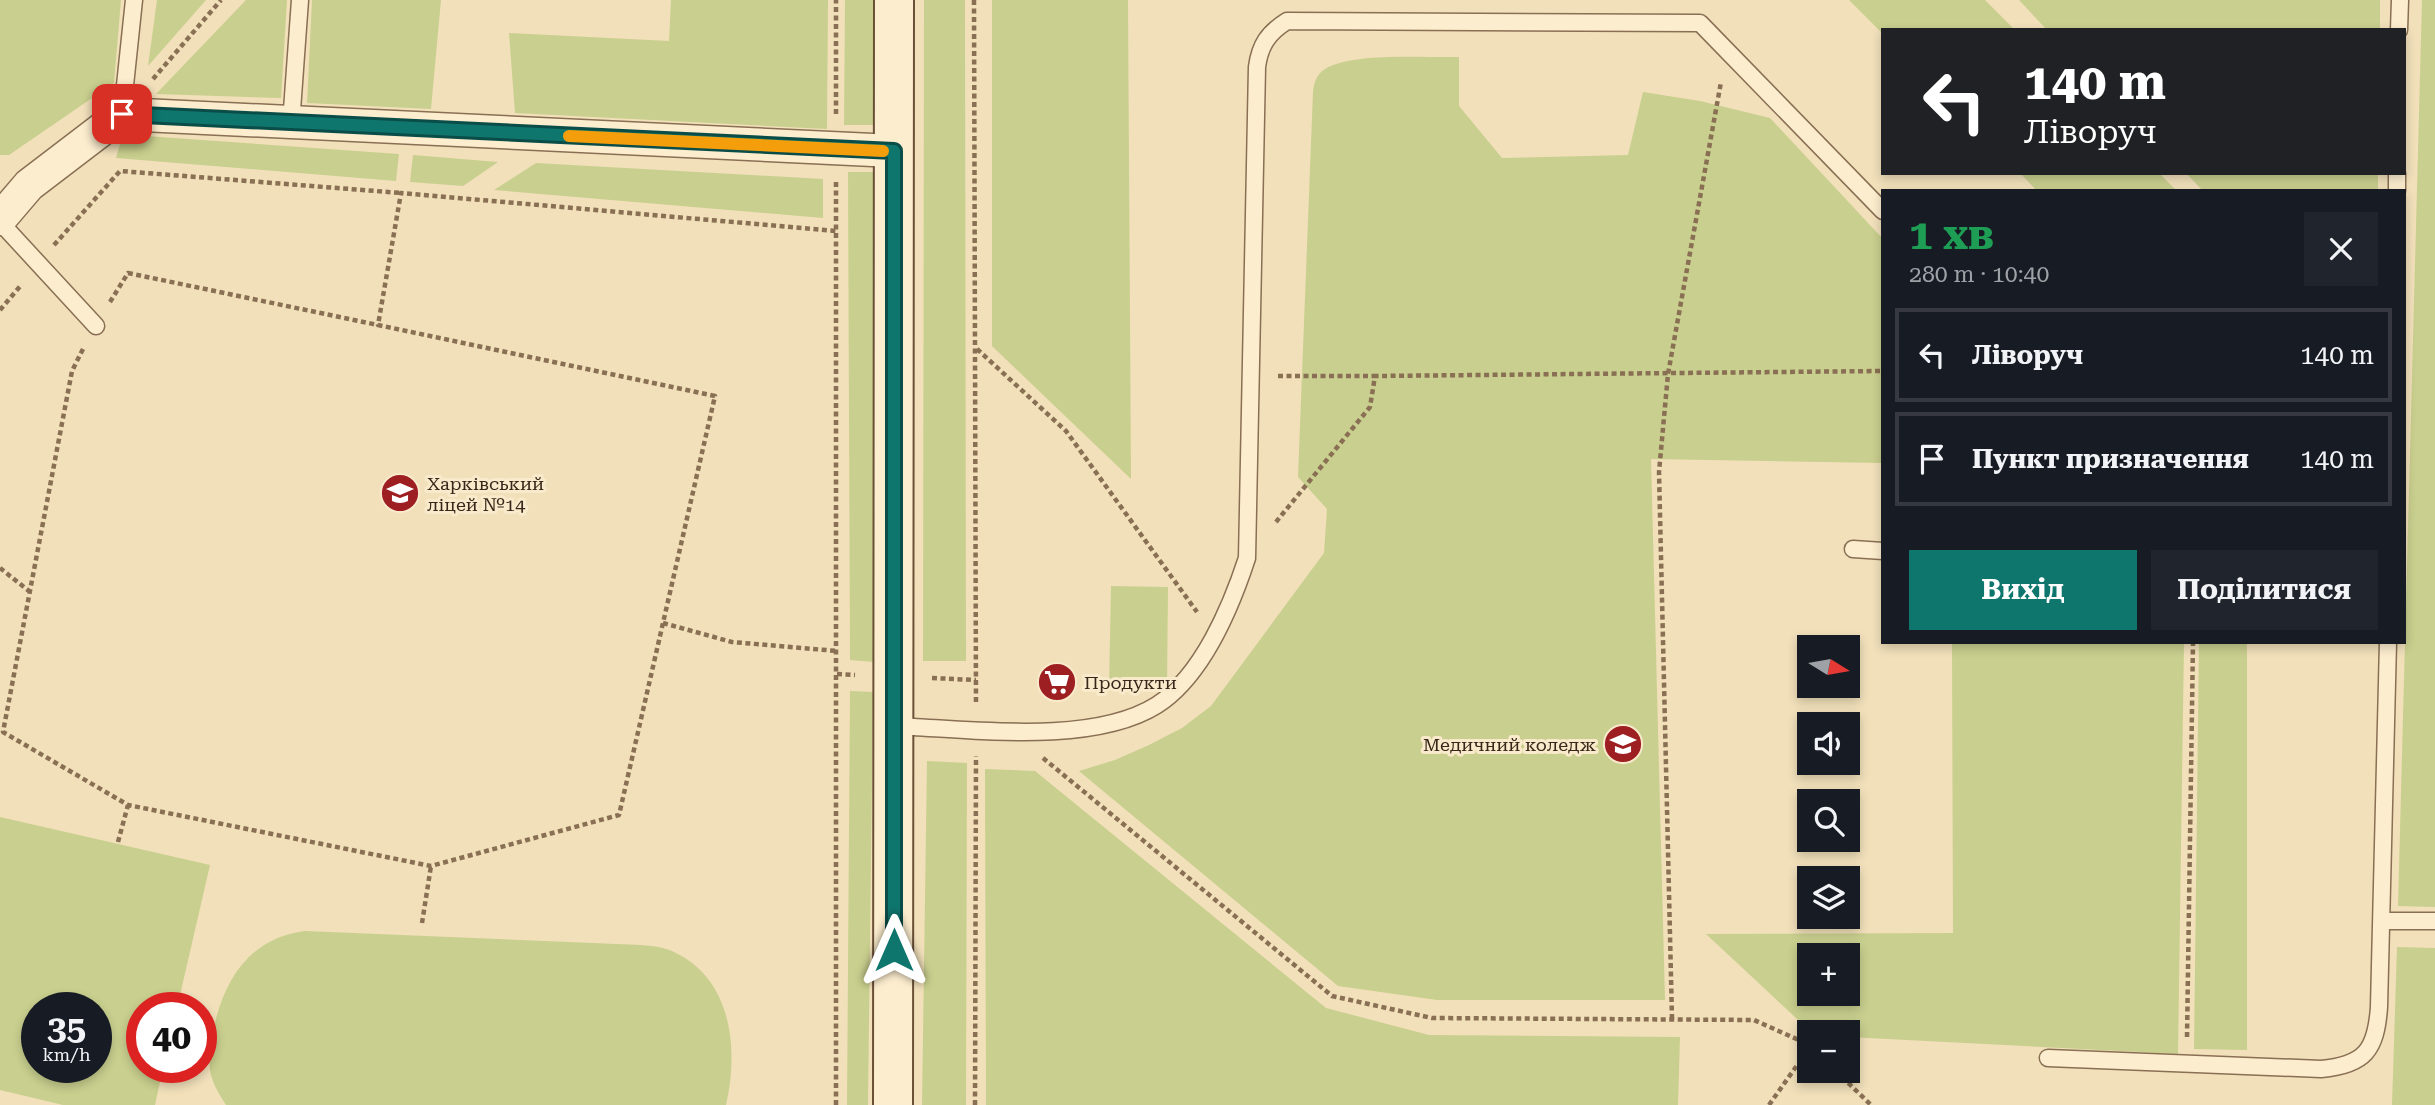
<!DOCTYPE html>
<html lang="uk">
<head>
<meta charset="utf-8">
<style>
  :root { --surface:#171b24; --page:#20242c; --text:#f1f3f6; --muted:#9ea1a6; --line:#363941; --accent:#0f766e }
  body { margin:0; font-family:"Roboto Serif",serif; background:var(--page); color:var(--text); height:100vh; display:flex; flex-direction:column; font-size:26px; white-space:nowrap }
  * { box-sizing:border-box; margin:0 }
  p { font-size:23px; color:var(--muted) }
  .icon { flex:none; width:38px; height:38px; fill:none; stroke:currentColor; stroke-width:2; stroke-linecap:round; stroke-linejoin:round }
  .map { position:relative; flex:1; overflow:hidden }
  .sheet { position:absolute; left:1881px; top:189px; width:525px; height:455px; display:flex; flex-direction:column; background:var(--surface); border-radius:0px; box-shadow:0 4px 10px #0003 }
  .sheet>* { flex:none }
  .hud { position:absolute; left:1881px; top:28px; width:525px; height:147px; border-radius:0px; box-shadow:0 4px 10px #0003; background:#202124; color:#fff; overflow:hidden }
  .needle { width:46px; rotate:101deg }
  .fabs { position:absolute; left:1797px; top:635px; display:grid; gap:14px }
  .fabs a { display:grid; place-items:center; width:63px; height:63px; border-radius:0px; background:var(--surface); box-shadow:0 4px 10px #0003; font-size:35px }
  .speed { position:absolute; left:21px; top:992px; display:flex; gap:14px; font-size:35px; font-weight:700; text-align:center }
  .speed>* { display:grid; place-content:center; width:91px; height:91px; border-radius:50%; background:var(--surface); box-shadow:0 4px 10px #0003; line-height:1 }
  .speed small { font-size:18px; font-weight:400 }
  .speed .limit { border:10px solid #d22; background:#fff; color:#111 }
  .pin { position:absolute; display:grid; place-items:center; width:60px; height:60px; color:#fff; margin:-30px; border-radius:14px; box-shadow:0 4px 10px #0006 }
  .me { position:absolute; width:77px; margin:-38px; rotate:0deg; stroke-linejoin:round; filter:drop-shadow(0 0 5px #0008) }
  .turn { display:flex; align-items:center; gap:24px; height:147px; padding:0 28px; font-size:32px }
  .turn .icon { width:91px; height:91px; stroke-width:2.5 }
  .turn b { display:block; font-size:49px; line-height:60px }
  .round { display:grid; place-items:center; flex:none; width:74px; height:74px; border-radius:0px; background:var(--page) }
  .head { display:flex; align-items:center; justify-content:space-between; height:119px; padding:0 28px }
  h1 { font-size:42px; font-weight:700; line-height:52px; color:#1e9e55 }
  .cta { display:flex; gap:14px; margin-top:auto; padding:14px 28px }
  .cta a { flex:1; height:80px; border-radius:0px; background:var(--accent); color:#fff; font-size:28px; font-weight:700; line-height:80px; text-align:center }
  .cta a+a { background:var(--page); color:var(--text) }
  ul { padding:0; list-style:none }
  li { display:flex; align-items:center; gap:21px; height:94px; margin:0 14px 10px; padding:0 14px; border:4px solid var(--line); border-radius:0px }
  li div { flex:1 }
  li b { display:block; font-size:26px }
  li em { font-style:normal }
  .map>svg:first-child { display:block }
  .green { fill:#c9cf8e; fill-rule:evenodd }
  .lines { fill:none; stroke-linecap:round; stroke-linejoin:round }
  .lane-casing { stroke:#896f53; stroke-width:19 }
  .street-casing { stroke:#896f53; stroke-width:35 }
  .secondary-casing { stroke:#6a5037; stroke-width:42 }
  .path { stroke:#896f53; stroke-width:4.5; stroke-dasharray:5 3.5; stroke-linecap:butt }
  .lane { stroke:#fcedce; stroke-width:16 }
  .street { stroke:#fcedce; stroke-width:32 }
  .secondary { stroke:#fcedce; stroke-width:38 }
  .route-casing { stroke:#0a4d48; stroke-width:18 }
  .route { stroke:#0f766e; stroke-width:12 }
  .slow { stroke:#f59e0b; stroke-width:12 }
  .labels { text-anchor:middle; dominant-baseline:central; stroke-width:6; stroke-linejoin:round; paint-order:stroke }
  .poi-label { font-size:18px; fill:#37271a; stroke:#f8eaca; text-anchor:start }
</style>
</head>
<body>
<div class="map">
<svg width="2435" height="1105" viewBox="0 0 2435 1105">
  <rect width="100%" height="100%" fill="#f1e0ba"/>
  <g class="green">
    <path d="M0,0h121l-7,83 -105,72h-9z"/>
    <path d="M157,0h49l-58,66z"/>
    <path d="M246,0h41l-6,98 -125,-4z"/>
    <path d="M312,0h129l-10,109 -124,-6z"/>
    <path d="M671,0h157l-1,129 -312,-16 -6,-80 160,8z"/>
    <path d="M845,0h30l-1,125h-30z"/>
    <path d="M924,0h41l1,661h-43z"/>
    <path d="M992,0h136l3,479 -139,-133z"/>
    <path d="M1849,0h136l30,30h-132v4z"/>
    <path d="M2019,0h361v30h-333z"/>
    <path d="M2422,0h13v907l-37,-1z"/>
    <path d="M1459,57v49l43,52 126,-3 15,-63 57,9 70,17 113,121v224l-232,-4 14,541h-228l-99,-14 -259,-215 36,-11 34,-15 33,-17 29,-22 113,-153 3,-44 -29,-32 15,-385c1,-9 3,-17 12,-23 27,-17 100,-11 134,-12z"/>
    <path d="M146,136l253,18 -3,27 -280,-23 4,-14z"/>
    <path d="M413,155l85,7 -35,24 -53,-4z"/>
    <path d="M536,163l287,16v39l-329,-28z"/>
    <path d="M848,172h25l2,490 -25,-2z"/>
    <path d="M2020,173h139l18,18h-140z"/>
    <path d="M2186,173h192v18h-175z"/>
    <path d="M1111,586l57,1 -1,103h-58z"/>
    <path d="M1952,642h232l-6,412 -330,-17v-5h-37l-105,-98 247,-1zM1810,956h38v38h-38z"/>
    <path d="M2199,642h48v408l-53,-1z"/>
    <path d="M850,691l23,1 -5,413h-21z"/>
    <path d="M927,761l40,2 -1,342h-44z"/>
    <path d="M985,769l50,2 291,237 103,27 251,2 -2,68h-692z"/>
    <path d="M0,817l210,48 -33,143h-35v60h21l-8,37h-92l-63,-15zM37,1008h59v60h-59z"/>
    <path d="M305,931l336,14c11,1 23,2 33,7 58,27 65,97 52,153h-500c-7,-11 -14,-22 -16,-35 -2,-12 1,-26 3,-38 10,-51 36,-94 92,-101z"/>
    <path d="M2397,947l38,1v157h-43z"/>
  </g>
  <g class="lines">
    <g class="lane-casing">
      <g id="lane">
        <path d="M2399,30l1,-30"/>
        <path d="M122,114l12,-114"/>
        <path d="M291,124l9,-124"/>
        <path d="M2397,191v-18"/>
        <path d="M0,222l96,104"/>
        <path d="M1853,549l30,2"/>
        <path d="M895,726c74,3 197,20 262,-21 45,-29 74,-98 90,-147l10,-491c3,-22 11,-34 30,-46l413,2 183,188"/>
        <path d="M2382,921h53"/>
        <path d="M2048,1058l273,11c44,-4 55,-19 58,-62l9,-365"/>
      </g>
    </g>
    <g class="street-casing">
      <path id="street" d="M0,219l29,-34 93,-71 772,37"/>
    </g>
    <g class="secondary-casing">
      <path id="secondary" d="M893,1105l1,-1105"/>
    </g>
    <g class="path">
      <path d="M974,0l2,705"/>
      <path d="M153,79l68,-79"/>
      <path d="M836,114v-114"/>
      <path d="M836,182v923"/>
      <path d="M54,245l66,-74 281,22"/>
      <path d="M110,302l18,-29 250,52"/>
      <path d="M0,310l22,-26"/>
      <path d="M83,349l-11,22 -69,361 125,73 303,61 188,-51 96,-419 -337,-71 23,-132 435,38"/>
      <path d="M977,349l89,82 131,181"/>
      <path d="M1278,376h97"/>
      <path d="M1276,522l94,-115 5,-31 508,-5"/>
      <path d="M0,568l29,23"/>
      <path d="M663,623l69,19 105,9"/>
      <path d="M837,674l18,1"/>
      <path d="M932,678l44,2"/>
      <path d="M1043,758l289,238 100,22 322,2 56,25"/>
      <path d="M118,842l10,-37"/>
      <path d="M422,923l9,-57"/>
      <path d="M1672,1019l-13,-547 9,-98 53,-292"/>
      <path d="M2187,1037l6,-395"/>
      <path d="M1836,1071l35,34"/>
      <path d="M975,1105l1,-349"/>
      <path d="M1769,1105l41,-58"/>
    </g>
    <use href="#lane" class="lane"/>
    <use href="#street" class="street"/>
    <use href="#secondary" class="secondary"/>
  </g>
  <g class="lines">
    <g class="route-casing">
      <path id="route" d="M122,114l772,37v799"/>
    </g>
    <use href="#route" class="route"/>
    <path class="slow" d="M569,136l314,15"/>
  </g>
  <defs>
    <g id="school-disc" transform="scale(2.0125)"><circle r="9.5" fill="#9d1f22" stroke="#f8eaca"/><path d="M0-5L7-2L0 1L-7-2ZM-4 1L0 2.5L4 1V4Q0 6-4 4Z" fill="#fff"/></g>
    <g id="supermarket-disc" transform="scale(2.0125)"><circle r="9.5" fill="#9d1f22" stroke="#f8eaca"/><path d="M-6-5.5h2.5l.6 2H6L4.5 2H-2.5L-4.4-4H-6ZM-1.5 3.2a1.3 1.3 0 1 0 .1 0ZM3 3.2a1.3 1.3 0 1 0 .1 0Z" fill="#fff"/></g>
    <g id="university-disc" transform="scale(2.0125)"><circle r="9.5" fill="#9d1f22" stroke="#f8eaca"/><path d="M0-5L7-2L0 1L-7-2ZM-4 1L0 2.5L4 1V4Q0 6-4 4Z" fill="#fff"/></g>
  </defs>
  <g fill-rule="evenodd">
    <use href="#school-disc" x="400" y="493"/>
    <use href="#supermarket-disc" x="1057" y="682"/>
    <use href="#university-disc" x="1623" y="744"/>
  </g>
  <g class="labels">
    <g class="poi-label">
      <text x="427" y="483">Харківський<tspan x="427" dy="21">ліцей №14</tspan></text>
      <text x="1084" y="682">Продукти</text>
      <text x="1596" y="744" text-anchor="end">Медичний коледж</text>
    </g>
  </g>
</svg>
<div class="fabs">
<a><svg class="needle" viewBox="-14 -14 28 28"><path d="M0-13l5 13h-10z" fill="#e53935"/><path d="M0 13l5-13h-10z" fill="#9ea1a6"/></svg></a>
<a><svg class="icon" aria-label="sound" viewBox="0 0 24 24"><path d="M4 9h4l5-4v14l-5-4H4zM17 9q2 3 0 6"/></svg></a>
<a><svg class="icon" aria-label="search" viewBox="0 0 24 24"><circle cx="10" cy="10" r="6"/><path d="M15 15l6 6"/></svg></a>
<a><svg class="icon" aria-label="layers" viewBox="0 0 24 24"><path d="M12 4l9 5-9 5-9-5zM3 14l9 5 9-5"/></svg></a>
<a>+</a>
<a>−</a>
</div>
<div class="speed"><div>35<small>km/h</small></div><div class="limit">40</div></div>
<div class="pin" style="left:122px;top:114px;background:#d93025"><svg class="icon" aria-label="arrive" viewBox="0 0 24 24"><path d="M6 21V4h12l-3 4 3 4H6"/></svg></div>
<svg class="me" style="left:894px;top:950px" viewBox="-20 -20 40 40"><path d="M0-17L14 15 0 8-14 15z" fill="#0f766e" stroke="#fff" stroke-width="4"/></svg>
<div class="hud">
<div class="turn"><svg class="icon" aria-label="left" viewBox="0 0 24 24"><path d="M17 20v-9H6M10 6l-5 5 5 5"/></svg><div><b>140 m</b>Ліворуч</div></div>
</div>
<section class="sheet">
<div class="head"><div><h1>1 хв</h1><p>280 m · 10:40</p></div><a class="round"><svg class="icon" aria-label="close" viewBox="0 0 24 24"><path d="M6 6l12 12M18 6L6 18"/></svg></a></div>
<ul>
<li><svg class="icon" aria-label="left" viewBox="0 0 24 24"><path d="M17 20v-9H6M10 6l-5 5 5 5"/></svg><div><b>Ліворуч</b></div><em>140 m</em></li>
<li><svg class="icon" aria-label="arrive" viewBox="0 0 24 24"><path d="M6 21V4h12l-3 4 3 4H6"/></svg><div><b>Пункт призначення</b></div><em>140 m</em></li>
</ul>
<div class="cta"><a>Вихід</a><a>Поділитися</a></div>
</section>
</div>
</body>
</html>
